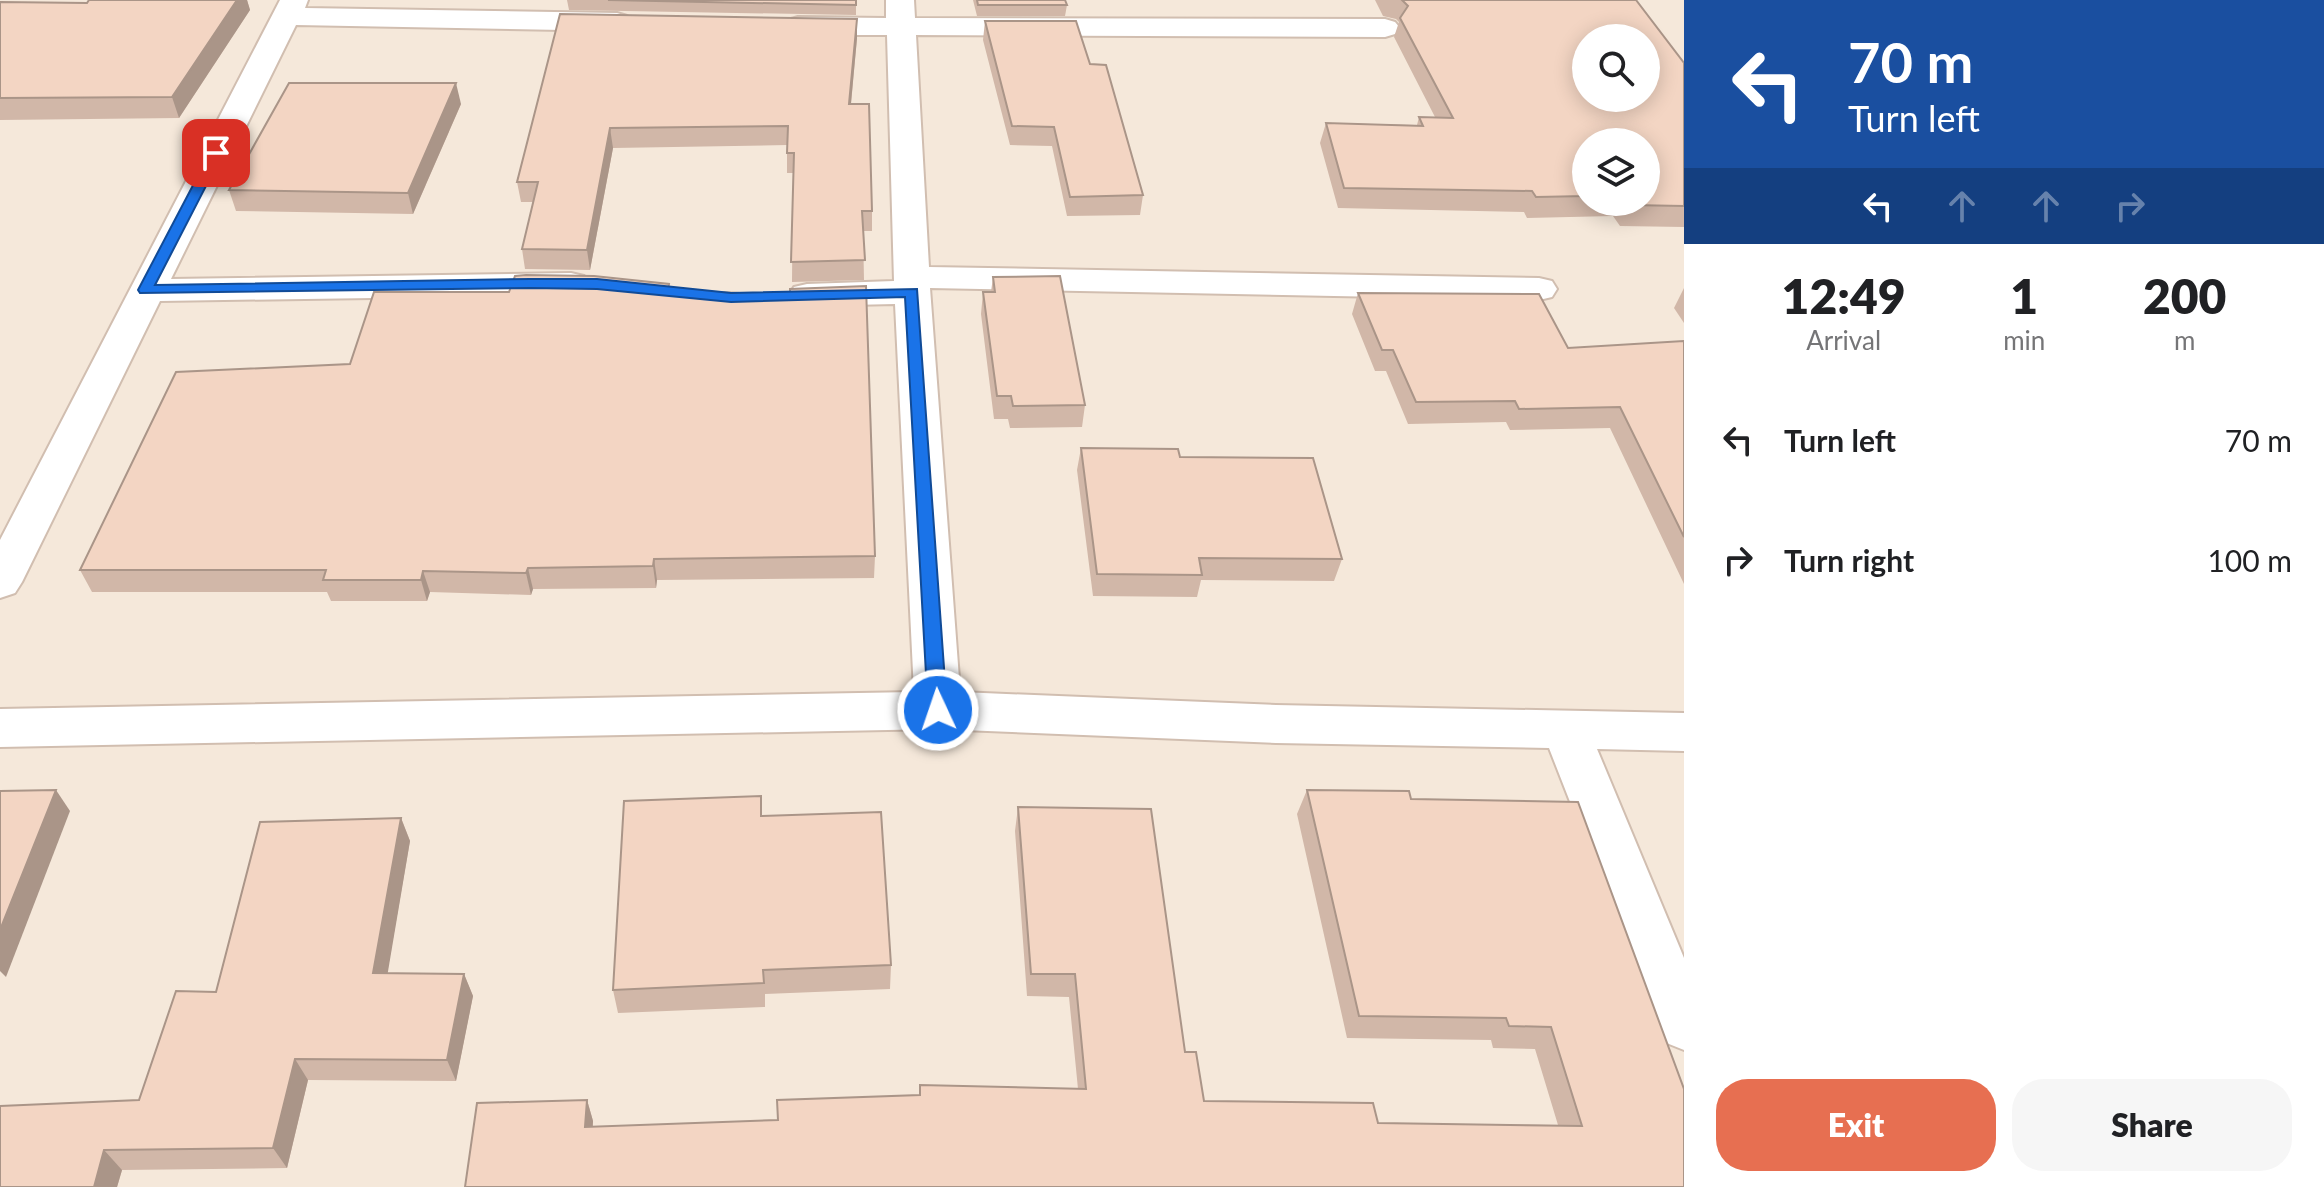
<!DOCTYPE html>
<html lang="en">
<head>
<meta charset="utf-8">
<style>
  :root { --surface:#fff; --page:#f6f6f6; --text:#202124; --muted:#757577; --accent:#e76f51 }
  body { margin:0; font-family:Lato,sans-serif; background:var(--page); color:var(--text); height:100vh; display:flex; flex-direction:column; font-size:30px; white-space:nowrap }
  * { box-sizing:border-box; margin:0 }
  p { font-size:26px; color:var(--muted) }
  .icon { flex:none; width:44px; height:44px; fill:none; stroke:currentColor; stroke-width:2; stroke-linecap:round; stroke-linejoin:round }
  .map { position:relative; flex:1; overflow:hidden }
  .panel { display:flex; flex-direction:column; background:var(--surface); width:640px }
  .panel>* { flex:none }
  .guide { background:#1a4fa0; color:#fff; overflow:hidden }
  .fabs { position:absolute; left:1572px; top:24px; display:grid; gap:16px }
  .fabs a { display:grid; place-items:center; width:88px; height:88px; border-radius:50%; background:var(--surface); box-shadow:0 4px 20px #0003; font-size:40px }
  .pin { position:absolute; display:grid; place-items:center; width:68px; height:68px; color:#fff; margin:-34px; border-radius:16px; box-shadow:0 4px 12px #0006 }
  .me { position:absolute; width:88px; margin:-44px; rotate:357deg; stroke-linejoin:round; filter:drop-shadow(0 0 6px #0008) }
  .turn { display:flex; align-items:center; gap:28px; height:168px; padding:0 32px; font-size:36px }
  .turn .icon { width:104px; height:104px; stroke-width:2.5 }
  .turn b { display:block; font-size:56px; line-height:68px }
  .lanes { display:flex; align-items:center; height:76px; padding:0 32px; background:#0003; justify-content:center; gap:40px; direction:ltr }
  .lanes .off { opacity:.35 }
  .eta { display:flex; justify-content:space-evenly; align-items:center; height:136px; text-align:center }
  .eta b { font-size:48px; font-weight:800; line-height:56px }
  .primary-button { display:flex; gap:16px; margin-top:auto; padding:16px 32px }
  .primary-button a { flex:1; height:92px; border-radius:32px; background:var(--accent); color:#fff; font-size:32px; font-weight:800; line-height:92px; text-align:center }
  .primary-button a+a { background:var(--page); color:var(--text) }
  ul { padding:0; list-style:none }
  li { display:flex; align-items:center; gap:24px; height:120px; padding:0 32px }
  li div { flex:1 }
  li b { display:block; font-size:30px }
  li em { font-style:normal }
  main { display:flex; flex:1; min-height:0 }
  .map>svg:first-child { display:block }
  .residential { fill:#f5e8da; fill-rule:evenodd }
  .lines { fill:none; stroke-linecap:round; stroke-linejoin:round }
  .minor-casing { stroke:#d1beb0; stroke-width:4 }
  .minor { fill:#fff; fill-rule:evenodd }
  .wall { fill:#d1b7a8; fill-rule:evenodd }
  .shaded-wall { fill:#aa9588 }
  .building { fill:#f3d5c3; stroke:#aa9588; stroke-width:2; fill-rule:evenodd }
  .route { fill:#1a73e8; stroke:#114b97; stroke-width:2 }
</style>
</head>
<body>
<main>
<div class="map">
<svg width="1684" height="1187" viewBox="0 0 1684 1187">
  <rect width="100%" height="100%" fill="#fdf6ec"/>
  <path class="residential" d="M0,0h1684v1187h-1684zM1586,38h60v60h-60zM1586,142h60v60h-60z"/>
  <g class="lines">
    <g class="minor-casing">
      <g id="minor">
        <path d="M280,0h28l-3,8 312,5 10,3 5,6 -5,6 -10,3 -321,-6 -125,254 400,-6 13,3 5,8 -5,8 -13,3 -411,6 -138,281 -7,11 -15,5v-58z"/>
        <path d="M886,0h28l1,18 470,1 10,3 5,6 -5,6 -10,3 -469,-2 13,232 610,11 13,3 5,8 -5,8 -13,3 -609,-12 30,404 316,13 408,8v38l-87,-2 87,209v92l-20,-8 -115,-294 -273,-5 -338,-14 -938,18v-38l914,-17 -19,-388 -88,2 -13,-3 -5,-8 5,-8 13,-3 87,-3 -7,-246h-89l-10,-3 -5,-6 5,-6 10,-3 88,1z"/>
      </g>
    </g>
    <use href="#minor" class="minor"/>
  </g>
  <g class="wall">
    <path d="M89,0h158l3,10 -71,108 -179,2v-118l87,1z"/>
    <path d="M567,0h289v15l-287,-5z"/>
    <path d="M973,0h92l2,5 -2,11h-88z"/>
    <path d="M1375,0h261l48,63v164l-64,-1 -7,-10 -86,2 -3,-6 -186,-4 -18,-65 6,-20 91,2 2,-8h16l-41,-80 5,-15 -3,-3 -13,-3zM1586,142l60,60h-60z"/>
    <path d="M560,14l297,5v19l-6,66 21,107v20h-9l1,49 -72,2 1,-109h-6v-28l-174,3 -23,122 -65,-1 -3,-20 11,-47h-12l-4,-20z"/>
    <path d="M985,21l105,43 53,131 -3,20 -73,1 -15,-70 -42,-1 -27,-105z"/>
    <path d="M461,104l-48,110 -177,-3 -7,-21z"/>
    <path d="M993,277l92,128 -3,22 -72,1 -2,-9h-14l-13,-105 2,-22h8z"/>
    <path d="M1684,288v35l-10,-15z"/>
    <path d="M670,290l205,266 -1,22 -217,2 -1,8 -123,1 -2,6 -101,-3 -3,9h-96l-4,-9h-235l-12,-22 270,-206 159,-72z"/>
    <path d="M1358,293l210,55 116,-7v243l-74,-156 -100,2 -4,-8 -98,2 -22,-53h-11l-23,-57z"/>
    <path d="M1081,448l99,9 162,102 -8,22 -133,-1 -4,17 -104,-1 -16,-126z"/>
    <path d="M1307,790l104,9 273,388h-1219l122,-87 6,21v6l185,-7 141,-25 1,-10 158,4 -9,-92 -42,-1 -12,-165 3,-24 167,245 19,49 174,22 180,2 -23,-76 -42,-1 -2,-8 -144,-2 -50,-224z"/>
    <path d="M762,816l129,149 -1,24 -125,5v13l-147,6 -5,-23z"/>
    <path d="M401,818l9,23 -23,132 77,1 9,22 -17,85 -148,-1 -21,88 -165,2 -5,17h-117l139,-87z"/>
  </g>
  <g class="shaded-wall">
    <path d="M237,0h10l3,10 -71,108 -7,-21z"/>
    <path d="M857,19v19l-8,86v-20z"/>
    <path d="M456,83l5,21 -48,110 -5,-21z"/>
    <path d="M610,128l3,20 -23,122 -3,-20z"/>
    <path d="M654,559l3,21 -1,8 -3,-22z"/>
    <path d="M528,568l5,21 -2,6 -5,-22z"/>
    <path d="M423,571l7,21 -3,9 -6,-21z"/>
    <path d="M56,790l14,21 -64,166 -6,-6v-41z"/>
    <path d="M401,818l9,23 -26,154 -11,-22z"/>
    <path d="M464,974l9,22 -17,85 -9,-21z"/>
    <path d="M295,1059l13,21 -21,88 -14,-20z"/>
    <path d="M587,1100l6,21 -2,26 -6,-20z"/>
    <path d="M104,1150l18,20 -5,17h-23z"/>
  </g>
  <g class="building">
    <path d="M89,0h148l-65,97 -172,1v-96l87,1z"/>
    <path d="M608,0h248v5z"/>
    <path d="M977,0h88l2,5h-89z"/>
    <path d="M1402,0h234l48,63v143l-55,-1 -2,-3h19v-60h-60v54l-50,1 -4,-6 -188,-3 -18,-65 97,3 -4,-9 34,1 -53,-100 8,-12zM1586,38h60v60h-60z"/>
    <path d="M560,14l297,5 -8,85h20l3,107h-10l3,49 -74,2 3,-109h-7l1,-27 -178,2 -23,122 -65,-1 16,-67h-21z"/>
    <path d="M985,21h91l14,43 16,1 37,130 -73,2 -16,-70 -42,-1z"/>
    <path d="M289,83h167l-48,110 -179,-3z"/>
    <path d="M526,275l68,1 75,8 -1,6 122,5v-6l76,-3 9,270 -221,3 -1,7 -125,2 -2,5 -103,-2 -2,9h-98l3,-10h-246l96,-198 174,-8 24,-72h135l6,-16z"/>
    <path d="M1060,276l25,129 -72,1 -2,-10h-14l-14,-104h12l-2,-15z"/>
    <path d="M1358,293l181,1 29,54 116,-7v196l-64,-130 -101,2 -4,-8 -99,1 -23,-52h-11z"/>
    <path d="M1081,448l97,1 2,8 133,1 29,101 -143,-1 3,17 -105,-1z"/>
    <path d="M56,790l-56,140v-139z"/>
    <path d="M1307,790l102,1 2,8 167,3 106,287v98h-1219l12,-84 110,-3 -2,27 193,-7 -1,-20 143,-5v-10l166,4 -11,-115h-44l-13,-167 133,2 34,243h11l8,49 169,2 5,20 204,3 -31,-99 -42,-1 -3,-8 -147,-2z"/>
    <path d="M761,796v20l120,-4 10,153 -128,5 1,13 -151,7 11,-189z"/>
    <path d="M401,818l-28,155 91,1 -17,86 -152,-1 -22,89 -169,2 -10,37h-94v-81l139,-6 37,-109 40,1 44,-170z"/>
  </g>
  <path class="route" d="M216,149l7,4 -68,132 375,-6h67l134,14 186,-4 30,421 -3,5h-13l-3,-5 -23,-413 -174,5 -134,-13 -67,-1 -390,5 -2,-3 72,-137z"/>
</svg>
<div class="fabs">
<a><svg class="icon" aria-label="search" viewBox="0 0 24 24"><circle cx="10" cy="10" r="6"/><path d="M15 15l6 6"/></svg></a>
<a><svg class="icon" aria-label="layers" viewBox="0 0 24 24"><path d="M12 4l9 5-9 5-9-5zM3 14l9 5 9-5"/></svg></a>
</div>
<div class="pin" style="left:216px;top:153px;background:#d93025"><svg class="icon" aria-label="arrive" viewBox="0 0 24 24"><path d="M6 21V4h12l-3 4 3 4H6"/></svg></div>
<svg class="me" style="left:938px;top:710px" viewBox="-20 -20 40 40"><circle r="17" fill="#1a73e8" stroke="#fff" stroke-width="3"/><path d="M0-11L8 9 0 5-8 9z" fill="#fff"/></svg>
</div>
<section class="panel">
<div class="guide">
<div class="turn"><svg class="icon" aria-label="left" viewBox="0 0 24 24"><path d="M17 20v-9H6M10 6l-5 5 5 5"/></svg><div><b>70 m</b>Turn left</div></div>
<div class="lanes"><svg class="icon" aria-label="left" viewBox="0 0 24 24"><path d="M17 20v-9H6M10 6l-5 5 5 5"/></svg><svg class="icon off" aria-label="ahead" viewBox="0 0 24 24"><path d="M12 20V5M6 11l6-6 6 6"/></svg><svg class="icon off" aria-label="ahead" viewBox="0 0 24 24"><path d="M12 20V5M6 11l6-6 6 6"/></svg><svg class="icon off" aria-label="right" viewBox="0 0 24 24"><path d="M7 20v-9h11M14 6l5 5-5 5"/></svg></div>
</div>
<div class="eta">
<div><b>12:49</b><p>Arrival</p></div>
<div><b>1</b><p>min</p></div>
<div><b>200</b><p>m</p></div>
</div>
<ul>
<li><svg class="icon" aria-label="left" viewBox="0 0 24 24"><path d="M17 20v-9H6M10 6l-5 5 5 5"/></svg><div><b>Turn left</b></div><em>70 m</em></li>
<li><svg class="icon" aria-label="right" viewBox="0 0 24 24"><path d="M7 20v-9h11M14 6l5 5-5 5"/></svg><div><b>Turn right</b></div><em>100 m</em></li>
</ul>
<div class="primary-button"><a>Exit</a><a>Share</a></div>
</section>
</main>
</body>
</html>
